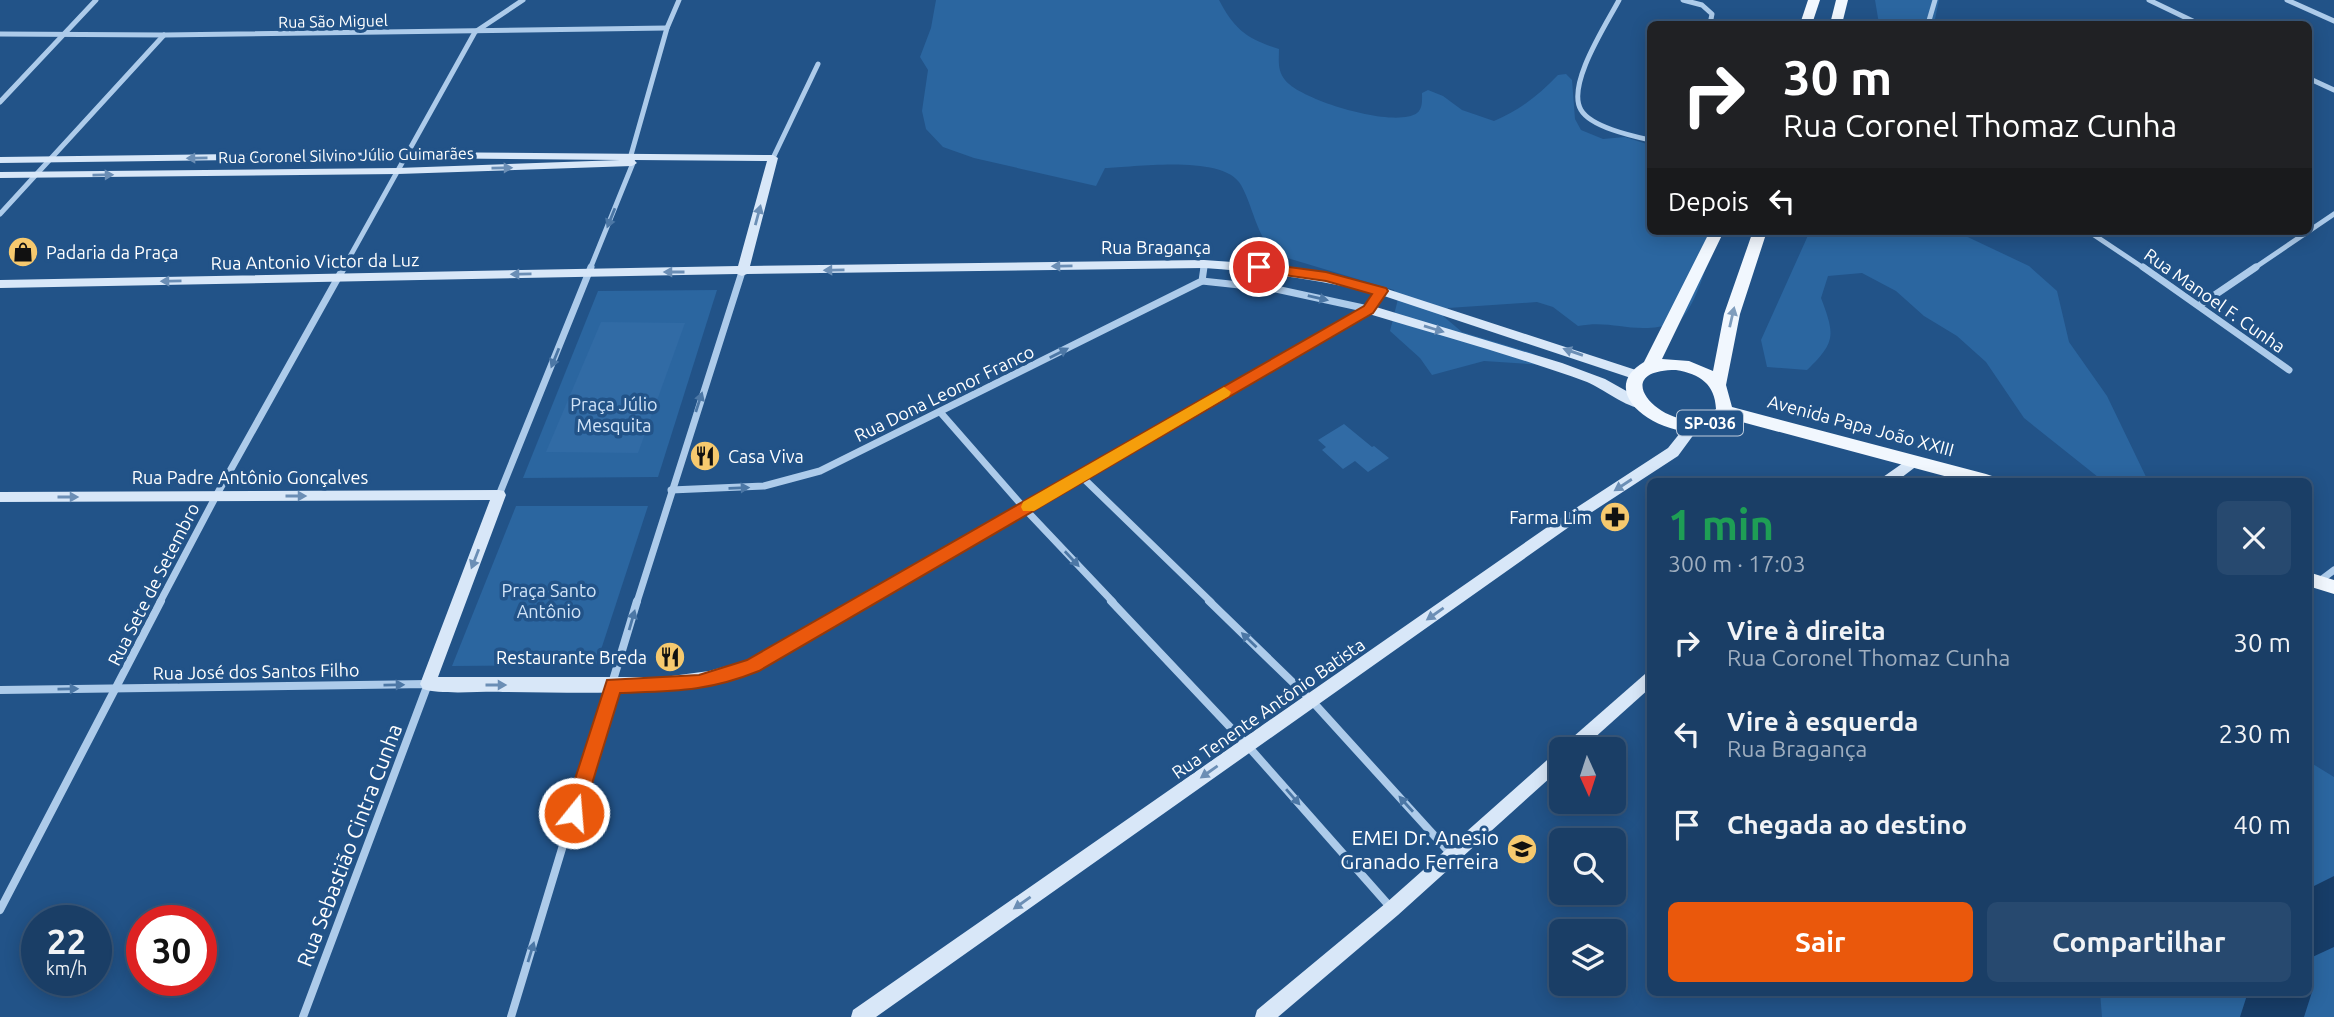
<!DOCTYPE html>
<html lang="pt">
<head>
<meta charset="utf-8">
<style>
  :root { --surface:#1a3e66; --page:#27496f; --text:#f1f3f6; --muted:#9faebf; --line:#38577a; --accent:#ea580c }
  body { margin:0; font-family:Ubuntu,sans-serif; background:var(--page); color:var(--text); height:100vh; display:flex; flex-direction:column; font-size:26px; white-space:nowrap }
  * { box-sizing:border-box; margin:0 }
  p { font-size:23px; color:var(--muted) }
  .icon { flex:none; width:38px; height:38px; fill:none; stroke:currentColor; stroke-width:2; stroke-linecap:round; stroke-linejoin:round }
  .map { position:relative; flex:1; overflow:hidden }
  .drawer { position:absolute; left:1647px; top:478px; width:665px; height:518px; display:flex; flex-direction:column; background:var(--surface); border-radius:10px; box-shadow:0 4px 18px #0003,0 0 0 2px var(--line) }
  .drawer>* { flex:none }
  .banner { position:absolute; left:1647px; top:21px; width:665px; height:214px; border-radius:10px; box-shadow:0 4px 18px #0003,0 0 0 2px var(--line); background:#202124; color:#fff; overflow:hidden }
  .needle { width:46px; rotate:177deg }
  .tools { position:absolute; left:1549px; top:737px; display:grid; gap:14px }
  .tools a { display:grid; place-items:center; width:77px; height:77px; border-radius:10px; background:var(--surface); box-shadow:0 4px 18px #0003,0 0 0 2px var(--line); font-size:35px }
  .speed { position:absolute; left:21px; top:905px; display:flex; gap:14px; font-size:35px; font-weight:700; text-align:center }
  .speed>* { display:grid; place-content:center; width:91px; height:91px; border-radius:50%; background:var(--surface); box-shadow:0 4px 18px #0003,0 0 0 2px var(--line); line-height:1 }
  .speed small { font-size:18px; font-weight:400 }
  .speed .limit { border:10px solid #d22; background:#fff; color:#111 }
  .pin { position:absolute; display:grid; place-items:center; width:60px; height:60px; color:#fff; margin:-30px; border:4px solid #fff; border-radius:50%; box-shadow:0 2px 7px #0007 }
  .me { position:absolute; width:77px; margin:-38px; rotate:17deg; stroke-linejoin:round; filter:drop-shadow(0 0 5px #0008) }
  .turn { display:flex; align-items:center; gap:24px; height:147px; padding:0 21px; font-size:32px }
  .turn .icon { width:91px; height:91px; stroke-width:2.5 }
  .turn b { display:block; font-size:49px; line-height:60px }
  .then { display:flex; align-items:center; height:66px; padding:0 21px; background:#0003; gap:14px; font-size:26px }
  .round { display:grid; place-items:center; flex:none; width:74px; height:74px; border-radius:10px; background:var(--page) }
  .overview { display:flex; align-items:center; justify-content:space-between; height:119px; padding:0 21px }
  h1 { font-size:42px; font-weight:600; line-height:52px; color:#1e9e55 }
  .cta { display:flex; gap:14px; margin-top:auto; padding:14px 21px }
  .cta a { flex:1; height:80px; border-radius:10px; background:var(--accent); color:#fff; font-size:28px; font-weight:600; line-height:80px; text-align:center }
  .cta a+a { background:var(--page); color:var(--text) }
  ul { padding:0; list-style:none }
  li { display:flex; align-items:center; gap:21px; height:91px; padding:0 21px }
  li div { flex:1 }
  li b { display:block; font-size:26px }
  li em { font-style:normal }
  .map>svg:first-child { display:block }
  .green { fill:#2b66a0 }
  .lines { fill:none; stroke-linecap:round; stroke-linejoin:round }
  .river { fill:#173d68; fill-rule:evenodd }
  .building { fill:#316ba5 }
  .street-far2 { stroke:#adcbea; stroke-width:5 }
  .street-far1 { stroke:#adcbea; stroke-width:7 }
  .street { stroke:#adcbea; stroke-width:8 }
  .secondary { fill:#d8e7f8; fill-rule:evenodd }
  .primary { fill:#f1f7fe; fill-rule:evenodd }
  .oneway { fill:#6b8eb5 }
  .oneway2 { fill:#4c77a5 }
  .oneway3 { fill:#7f9dbd }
  .route { fill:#ea580c; stroke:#983908; stroke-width:2 }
  .slow { fill:#f59e0b }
  .labels { text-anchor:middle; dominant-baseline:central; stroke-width:7; stroke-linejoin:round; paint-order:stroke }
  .far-street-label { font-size:16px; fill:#fff; stroke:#225388 }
  .shield { fill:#225388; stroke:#bdcbdb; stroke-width:2 }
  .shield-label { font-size:16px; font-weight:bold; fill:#fff }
  .street-label { font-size:18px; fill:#fff; stroke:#225388 }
  .poi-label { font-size:18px; fill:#fff; stroke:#225388; text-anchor:start }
  .park-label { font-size:18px; fill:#d1e4f8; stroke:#225388 }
  .near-poi-label { font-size:21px; fill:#fff; stroke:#225388; text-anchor:end }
  .near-street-label { font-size:21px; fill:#fff; stroke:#225388 }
</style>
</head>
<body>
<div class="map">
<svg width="2334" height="1017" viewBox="0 0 2334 1017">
  <rect width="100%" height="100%" fill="#225388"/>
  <g class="green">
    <path d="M936,0h283c15,29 28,39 60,49 0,11 -2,21 6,31 15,20 110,49 132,33 6,-5 5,-13 5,-20l6,-3 15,6 19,14 32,11c26,-11 45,-26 64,-46l8,-1 6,6 3,39 6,11 22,9 22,-2 25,8v86h65c-4,22 -18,75 -36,90 -6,4 -24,7 -31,7 -27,1 -41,-7 -70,-2l-25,-19 -16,-5 -89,6 -5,8 19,16 70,21 17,10 -6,2 -59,-4 -52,14 -12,-17 -30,-27 8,-32 -4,-9 -120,-36c-19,-23 -20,-45 -33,-69 -17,-31 -105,-18 -136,-17l-9,18 -122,-28 -31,-11 -17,-18 -4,-18 6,-41 -8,-13 11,-29z"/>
    <path d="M1875,0h64l-5,24h-55z"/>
    <path d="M1810,231h145l74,35 28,25 12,51 38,54 41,85h-45l-79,-63 -38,-56 -29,-26 -33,-20 -28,-25 -34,-18 -34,3 -7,22c14,37 15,44 -14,72l-40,-3 -6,-27z"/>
    <path d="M717,290l-59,187 -135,1 75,-187z"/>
    <path d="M516,506h132l-52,159 -144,1z"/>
    <path d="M2308,761l26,16v240h-232l-2,-25h208z"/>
  </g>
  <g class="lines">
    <g class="river">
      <path d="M2334,876v71l-26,12v-70z"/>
      <path d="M2308,983l4,9 -8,25h-64l8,-25h60z"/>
    </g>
  </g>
  <g class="building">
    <path d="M601,322l84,1 -47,130 -92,-1z"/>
    <path d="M1344,424l28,23 2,-1 15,12 -21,14 -13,-11 -12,8 -21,-19 4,-3 -8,-7z"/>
  </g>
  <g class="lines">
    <g class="street-far2">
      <path d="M1619,0c-12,23 -53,85 -38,110 10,17 51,26 69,30"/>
      <path d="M1683,0l19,5 10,9 -2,10"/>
      <path d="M2149,0l50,24"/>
      <path d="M2287,0l47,21"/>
      <path d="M1928,24l7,-24"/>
      <path d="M0,34l164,1 503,-7"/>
      <path d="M2308,78l26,12"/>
      <path d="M0,102l96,-102"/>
      <path d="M773,158l45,-94"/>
      <path d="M0,214l164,-179"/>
      <path d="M2088,231l57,38"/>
      <path d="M343,269l132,-237 48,-32"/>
      <path d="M590,269l43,-106 -2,-8 36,-127 12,-28"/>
      <path d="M1203,269l1,-5"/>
      <path d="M2253,269l81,-55"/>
    </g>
    <g class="street-far1">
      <path d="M2143,267l146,103"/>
      <path d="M1202,281l74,8 92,20"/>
      <path d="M2200,305l56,-38"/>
      <path d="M941,413l84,96 88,93"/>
      <path d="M1080,475l131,127"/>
      <path d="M671,490l93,-4 56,-15 382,-190 2,-14"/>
      <path d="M499,495l92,-228"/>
      <path d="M2318,582l16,-12"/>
      <path d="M160,602l56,-106 128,-229"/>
      <path d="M637,602l105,-330"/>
    </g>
    <g class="street">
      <path d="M1111,601l136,144 145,164"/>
      <path d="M1209,601l103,100 139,153"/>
      <path d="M0,690l428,-6 -125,333"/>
      <path d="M0,910l161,-309"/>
      <path d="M511,1017l126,-416"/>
    </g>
    <g class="secondary">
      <path d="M407,152l366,3 5,3 -28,108 454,-6 71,5 51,8 55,14 261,85 1,3 -6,5 -253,-84 -8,11 186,56 43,16 41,23 2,3 -2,3c-14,4 -44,-20 -59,-26 -71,-26 -145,-46 -218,-68l-611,356c-82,29 -169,22 -255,22 -21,-1 -62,3 -80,-3l-3,-5 70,-184 -490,2v-10l499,-2 5,1 2,4 -68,182h226l45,-6 39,-11 616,-354 9,-13c-56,-14 -111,-21 -169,-25l-457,6 -5,2 -5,-2 -737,14v-8l738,-14 29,-105 -133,-1 3,3 -5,3 -234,8 -398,4v-6l398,-4 222,-8 -213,-2 -407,5v-6z"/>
      <path d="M1693,421l7,5 -22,30 -109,71 -693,490h-25l2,-7 706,-491 109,-71 20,-25z"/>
      <path d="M1913,456l5,1 2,4 -2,4 -21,16h-16l2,-4z"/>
      <path d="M1650,672v16l-68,61h-19l2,-5 80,-70z"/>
      <path d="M1561,751v17l-163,147 -120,102h-23l2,-7 129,-107 169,-150z"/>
    </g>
    <g class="primary">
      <path d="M1808,0h12l-8,24h-12z"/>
      <path d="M1836,0h12l-6,24h-12z"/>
      <path d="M1710,231h14l-62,128 27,2 24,10 11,-57 29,-83h14l-27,83 -14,71 6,22 254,67 6,2 2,5h-31l-236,-63c-35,41 -144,-20 -83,-56zM1676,370c24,4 39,14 40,39 -34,39 -121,-39 -40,-39z"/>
      <path d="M2308,572l26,8v14l-26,-8z"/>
    </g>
  </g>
  <defs><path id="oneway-solid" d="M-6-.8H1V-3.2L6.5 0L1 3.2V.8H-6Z" transform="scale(1.75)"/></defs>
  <g class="oneway">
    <use href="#oneway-solid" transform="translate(197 158) rotate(179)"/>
    <use href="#oneway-solid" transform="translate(502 168) rotate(-1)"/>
    <use href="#oneway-solid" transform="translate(103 175) rotate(-1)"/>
    <use href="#oneway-solid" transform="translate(758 215) rotate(-75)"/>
    <use href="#oneway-solid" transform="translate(1062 266) rotate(179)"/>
    <use href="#oneway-solid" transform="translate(834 270) rotate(179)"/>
    <use href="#oneway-solid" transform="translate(674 272) rotate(180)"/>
    <use href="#oneway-solid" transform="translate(521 274) rotate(179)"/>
    <use href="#oneway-solid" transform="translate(171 281) rotate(179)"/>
    <use href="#oneway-solid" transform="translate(1434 329) rotate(17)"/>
    <use href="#oneway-solid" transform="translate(1573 352) rotate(-161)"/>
    <use href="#oneway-solid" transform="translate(1623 485) rotate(147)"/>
    <use href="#oneway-solid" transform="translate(296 496)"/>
    <use href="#oneway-solid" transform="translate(68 497)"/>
    <use href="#oneway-solid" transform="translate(475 559) rotate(111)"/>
    <use href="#oneway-solid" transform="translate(1435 614) rotate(145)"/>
    <use href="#oneway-solid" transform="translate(496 685)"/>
    <use href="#oneway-solid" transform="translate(1209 772) rotate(145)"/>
    <use href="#oneway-solid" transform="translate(1022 903) rotate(145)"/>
  </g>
  <g class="oneway2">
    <use href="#oneway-solid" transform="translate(611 218) rotate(112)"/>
    <use href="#oneway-solid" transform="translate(1318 298) rotate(13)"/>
    <use href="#oneway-solid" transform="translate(1059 353) rotate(-27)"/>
    <use href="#oneway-solid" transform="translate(555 358) rotate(112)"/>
    <use href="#oneway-solid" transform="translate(699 402) rotate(-72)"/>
    <use href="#oneway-solid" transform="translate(739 488) rotate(-2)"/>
    <use href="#oneway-solid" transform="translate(1072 559) rotate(47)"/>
    <use href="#oneway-solid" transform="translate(632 620) rotate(-74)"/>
    <use href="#oneway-solid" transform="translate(1249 640) rotate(-136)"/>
    <use href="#oneway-solid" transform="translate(394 685) rotate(-1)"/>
    <use href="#oneway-solid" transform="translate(68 689) rotate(-1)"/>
    <use href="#oneway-solid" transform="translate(1293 797) rotate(49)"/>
    <use href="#oneway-solid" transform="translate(1406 804) rotate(-132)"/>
    <use href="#oneway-solid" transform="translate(531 952) rotate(-73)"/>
  </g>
  <use class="oneway3" href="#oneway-solid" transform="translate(1732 317) rotate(-77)"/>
  <path class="route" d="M1259,263l67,9 60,16 2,3 -15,22 -614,358c-52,21 -85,20 -139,22l-37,120 -3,6 -6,3 -7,-3 -3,-6 43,-133 92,-5 48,-15 617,-354 8,-12 -46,-13 -71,-10 -2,-4z"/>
  <path class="slow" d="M1224,387l7,5 -2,4 -195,115h-11l-2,-4 2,-5z"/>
  <defs>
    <g id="shop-disc" transform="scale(1.575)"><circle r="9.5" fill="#f6c96e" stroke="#225388"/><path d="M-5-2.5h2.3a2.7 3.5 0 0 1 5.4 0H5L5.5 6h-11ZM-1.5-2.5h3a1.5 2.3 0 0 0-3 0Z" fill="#111"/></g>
    <g id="restaurant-disc" transform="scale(1.575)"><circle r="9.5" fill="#f6c96e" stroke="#225388"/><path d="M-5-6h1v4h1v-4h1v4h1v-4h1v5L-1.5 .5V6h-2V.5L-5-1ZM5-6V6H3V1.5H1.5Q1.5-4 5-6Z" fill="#111"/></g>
    <g id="pharmacy-disc" transform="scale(1.575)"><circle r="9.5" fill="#f6c96e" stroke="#225388"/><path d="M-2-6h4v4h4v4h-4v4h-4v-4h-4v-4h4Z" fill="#111"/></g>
    <g id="school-disc" transform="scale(1.575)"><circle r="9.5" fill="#f6c96e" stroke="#225388"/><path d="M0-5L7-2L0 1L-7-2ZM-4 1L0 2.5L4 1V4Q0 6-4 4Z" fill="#111"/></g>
  </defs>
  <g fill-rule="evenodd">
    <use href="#shop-disc" x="23" y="252"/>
    <use href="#restaurant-disc" x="705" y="456"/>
    <use href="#pharmacy-disc" x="1615" y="517"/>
    <use href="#restaurant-disc" x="670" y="657"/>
    <use href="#school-disc" x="1522" y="849"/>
  </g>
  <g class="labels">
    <g class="far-street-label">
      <text transform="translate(333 21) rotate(-1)">Rua São Miguel</text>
      <text transform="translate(346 155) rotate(-1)">Rua Coronel Silvino Júlio Guimarães</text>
    </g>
    <rect class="shield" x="1677" y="410.5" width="66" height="25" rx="5"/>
    <g class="shield-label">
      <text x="1710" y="423">SP-036</text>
    </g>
    <g class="street-label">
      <text x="1156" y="247">Rua Bragança</text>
      <text transform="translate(315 261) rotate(-1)">Rua Antonio Victor da Luz</text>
      <text transform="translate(2215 300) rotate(35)">Rua Manoel F. Cunha</text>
      <text transform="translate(944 393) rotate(-26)">Rua Dona Leonor Franco</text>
      <text transform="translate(1861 425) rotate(15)">Avenida Papa João XXIII</text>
      <text x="250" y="477">Rua Padre Antônio Gonçalves</text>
      <text transform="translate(153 584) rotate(-63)">Rua Sete de Setembro</text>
      <text transform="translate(256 671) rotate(-1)">Rua José dos Santos Filho</text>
      <text transform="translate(1268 708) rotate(-35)">Rua Tenente Antônio Batista</text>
    </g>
    <g class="poi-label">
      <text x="46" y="252">Padaria da Praça</text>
      <text x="728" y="456">Casa Viva</text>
      <text x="1592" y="517" text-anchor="end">Farma Lim</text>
      <text x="647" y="657" text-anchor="end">Restaurante Breda</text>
    </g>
    <g class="park-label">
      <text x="614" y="404">Praça Júlio<tspan x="614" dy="21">Mesquita</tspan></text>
      <text x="549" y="590">Praça Santo<tspan x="549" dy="21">Antônio</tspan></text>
    </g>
    <g class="near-poi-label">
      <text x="1499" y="837">EMEI Dr. Anesio<tspan x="1499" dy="24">Granado Ferreira</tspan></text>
    </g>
    <g class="near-street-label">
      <text transform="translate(349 845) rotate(-69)">Rua Sebastião Cintra Cunha</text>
    </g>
  </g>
</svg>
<div class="tools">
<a><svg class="needle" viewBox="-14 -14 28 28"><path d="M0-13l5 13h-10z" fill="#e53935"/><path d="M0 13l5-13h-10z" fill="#9faebf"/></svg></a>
<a><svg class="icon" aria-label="search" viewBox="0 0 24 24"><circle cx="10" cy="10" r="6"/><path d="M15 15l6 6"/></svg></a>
<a><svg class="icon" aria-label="layers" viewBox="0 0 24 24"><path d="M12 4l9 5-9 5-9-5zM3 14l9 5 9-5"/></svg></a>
</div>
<div class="speed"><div>22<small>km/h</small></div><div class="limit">30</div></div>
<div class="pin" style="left:1259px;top:267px;background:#d93025"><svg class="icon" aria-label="arrive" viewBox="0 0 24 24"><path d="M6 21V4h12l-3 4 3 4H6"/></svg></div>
<svg class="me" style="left:574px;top:813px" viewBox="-20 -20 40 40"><circle r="17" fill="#ea580c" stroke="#fff" stroke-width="3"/><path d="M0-11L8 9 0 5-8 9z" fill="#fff"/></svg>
<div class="banner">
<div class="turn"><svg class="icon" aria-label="right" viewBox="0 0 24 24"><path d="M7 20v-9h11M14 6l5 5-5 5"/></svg><div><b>30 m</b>Rua Coronel Thomaz Cunha</div></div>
<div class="then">Depois<svg class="icon" aria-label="left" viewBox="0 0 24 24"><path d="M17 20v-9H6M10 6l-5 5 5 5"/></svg></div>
</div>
<section class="drawer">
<div class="overview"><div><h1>1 min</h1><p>300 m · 17:03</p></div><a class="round"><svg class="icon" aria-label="close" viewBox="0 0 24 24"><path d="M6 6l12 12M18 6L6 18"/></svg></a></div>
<ul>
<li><svg class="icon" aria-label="right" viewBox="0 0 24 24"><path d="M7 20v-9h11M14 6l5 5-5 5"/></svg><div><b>Vire à direita</b><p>Rua Coronel Thomaz Cunha</p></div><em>30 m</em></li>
<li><svg class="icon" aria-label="left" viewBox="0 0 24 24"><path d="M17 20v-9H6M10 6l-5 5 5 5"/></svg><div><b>Vire à esquerda</b><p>Rua Bragança</p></div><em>230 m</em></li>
<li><svg class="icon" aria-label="arrive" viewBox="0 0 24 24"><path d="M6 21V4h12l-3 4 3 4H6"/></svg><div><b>Chegada ao destino</b></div><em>40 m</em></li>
</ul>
<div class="cta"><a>Sair</a><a>Compartilhar</a></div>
</section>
</div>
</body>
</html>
